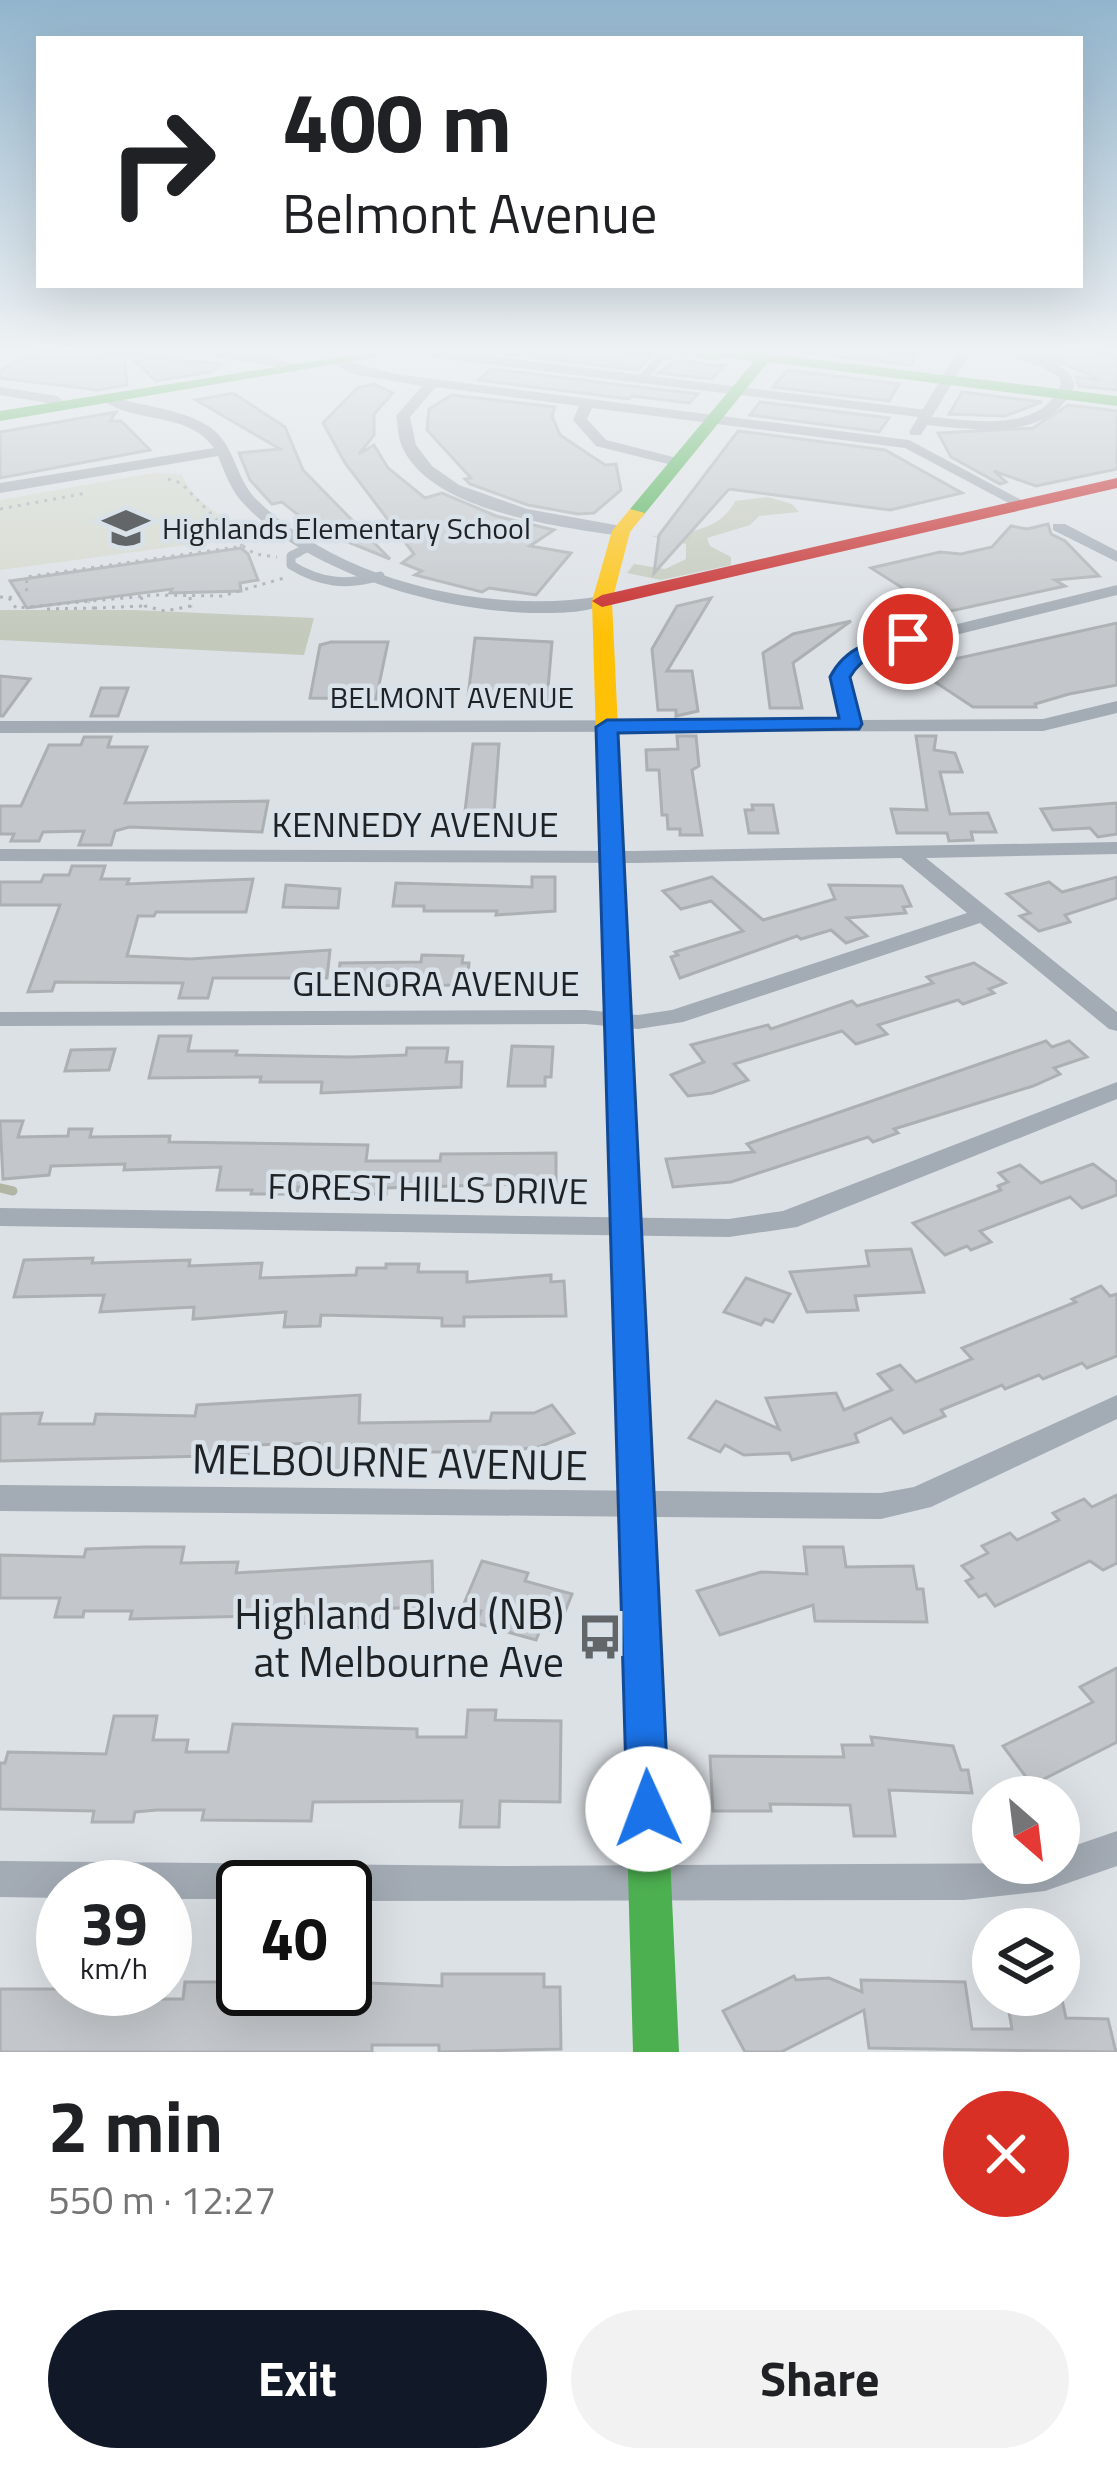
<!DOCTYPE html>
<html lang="en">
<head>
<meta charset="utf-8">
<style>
  :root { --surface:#fff; --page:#f2f2f2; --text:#202124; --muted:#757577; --accent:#111827 }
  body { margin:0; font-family:"Titillium Web",sans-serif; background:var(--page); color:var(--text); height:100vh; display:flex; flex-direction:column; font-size:45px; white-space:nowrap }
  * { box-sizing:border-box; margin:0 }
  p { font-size:39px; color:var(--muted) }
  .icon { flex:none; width:66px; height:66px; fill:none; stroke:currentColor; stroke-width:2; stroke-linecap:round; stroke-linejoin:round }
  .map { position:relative; height:2052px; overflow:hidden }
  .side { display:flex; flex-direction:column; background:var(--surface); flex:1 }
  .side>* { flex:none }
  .banner { position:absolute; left:36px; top:36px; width:1047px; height:252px; border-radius:0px; box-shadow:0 12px 48px #0002; background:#fff; color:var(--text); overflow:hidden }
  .needle { width:78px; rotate:152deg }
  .buttons { position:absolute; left:972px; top:1776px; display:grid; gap:24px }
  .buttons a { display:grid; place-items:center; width:108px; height:108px; border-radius:50%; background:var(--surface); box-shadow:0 12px 48px #0002; font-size:60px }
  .speed { position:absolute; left:36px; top:1860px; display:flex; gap:24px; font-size:60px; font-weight:700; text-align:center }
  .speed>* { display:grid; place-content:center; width:156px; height:156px; border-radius:50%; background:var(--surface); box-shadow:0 12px 48px #0002; line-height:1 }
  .speed small { font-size:30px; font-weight:400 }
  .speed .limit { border:6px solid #111; border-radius:18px; background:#fff; color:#111 }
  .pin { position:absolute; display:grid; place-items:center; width:102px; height:102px; color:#fff; margin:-51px; border:6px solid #fff; border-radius:50%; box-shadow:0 3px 12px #0007 }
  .me { position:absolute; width:132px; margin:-66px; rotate:358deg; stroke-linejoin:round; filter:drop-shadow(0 0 9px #0008) }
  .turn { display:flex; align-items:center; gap:42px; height:252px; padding:0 48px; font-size:54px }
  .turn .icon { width:156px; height:156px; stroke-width:2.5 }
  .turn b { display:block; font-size:84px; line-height:102px }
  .round { display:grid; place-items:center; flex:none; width:126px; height:126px; border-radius:63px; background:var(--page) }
  .headline { display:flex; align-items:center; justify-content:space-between; height:204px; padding:0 48px }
  h1 { font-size:72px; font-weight:700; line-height:90px }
  .button { display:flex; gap:24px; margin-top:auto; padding:24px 48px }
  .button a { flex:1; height:138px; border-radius:72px; background:var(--accent); color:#fff; font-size:48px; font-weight:700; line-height:138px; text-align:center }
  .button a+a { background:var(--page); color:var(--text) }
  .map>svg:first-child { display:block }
  .green { fill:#d3d8cc }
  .forest { fill:#c3c9bb }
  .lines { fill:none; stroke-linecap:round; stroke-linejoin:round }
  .stream { stroke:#b1b6a4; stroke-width:9 }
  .building { fill:#c3c7cb; stroke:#acb0b3; stroke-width:3 }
  .path { stroke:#a6adb3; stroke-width:3; stroke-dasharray:3 6; stroke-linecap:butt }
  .lane-far1 { stroke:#a3abb4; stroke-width:8 }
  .lane { stroke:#a3abb4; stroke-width:9 }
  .street { fill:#a3abb4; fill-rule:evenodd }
  .fast { fill:#4caf50; fill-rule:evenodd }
  .slow { fill:#ffc107; fill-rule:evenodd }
  .jam { fill:#c62828; fill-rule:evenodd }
  .route { fill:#1a73e8; stroke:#114b97; stroke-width:3 }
  .labels { text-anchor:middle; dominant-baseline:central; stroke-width:9; stroke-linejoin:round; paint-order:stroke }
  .far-poi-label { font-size:30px; fill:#202326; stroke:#d9e1e9; text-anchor:start }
  .far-street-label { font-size:30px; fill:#202326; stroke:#d9e1e9 }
  .street-label { font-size:36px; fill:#202326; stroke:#d9e1e9 }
  .near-street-label { font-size:42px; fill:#202326; stroke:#d9e1e9 }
  .near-poi-label { font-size:42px; fill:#202326; stroke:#d9e1e9; text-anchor:end }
</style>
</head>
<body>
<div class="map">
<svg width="1117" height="2052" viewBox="0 0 1117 2052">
  <rect width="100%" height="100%" fill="#dce1e6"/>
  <path class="green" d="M158,472l24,3c11,28 42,40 64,62l-246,33v-70z"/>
  <g class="forest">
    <path d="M768,497l24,7 7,8 -40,4 -9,9 -43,13 3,8 21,11v8l-70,15 -34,-7 7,-9 31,5 21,-10v-15l-35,-8c29,-2 70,-4 84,-35z"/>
    <path d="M0,610h134l180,8 -10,37 -304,-15z"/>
  </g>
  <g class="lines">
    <path class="stream" d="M0,1188l13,3"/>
  </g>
  <g class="building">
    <path d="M40,349l84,4 3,32 -29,5 -98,-12v-7z"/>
    <path d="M515,349h86l51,6 -14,15 -130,-16z"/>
    <path d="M804,349h57l56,6 -6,10 -110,-13z"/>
    <path d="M1030,349h56l31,8v33l-38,-4 -3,-9 25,3z"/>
    <path d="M127,353l44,6 52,5 -13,8 -54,9z"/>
    <path d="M679,359l36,7 10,-1 -13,14 -54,-6z"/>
    <path d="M491,369l148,18 59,7 -9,9 -57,-7 -3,3 -151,-19z"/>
    <path d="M787,370l112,14 -10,17 -116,-14z"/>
    <path d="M374,384l19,9 -19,21v21l-15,19 15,-9 14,23 37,30 17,-5 54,23 58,14 -24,16 41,7 -35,42 -47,-7 -7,4 -67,-17 7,-4 -20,-8 12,-9 -69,-91 -22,-40 34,-35z"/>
    <path d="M962,392l80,10 -37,14 -56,-2z"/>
    <path d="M233,393l52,34 18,43 87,89 -74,-30 -34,-27 -10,2 -22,-24 -11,-27 41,-4 -84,-49z"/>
    <path d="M452,395l103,12 -3,9 8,19 45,30 11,-1 5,26 -27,23 -16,1 -50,-9 -58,-21 -5,-5 6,-1 -44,-48 2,-21z"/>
    <path d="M760,402l129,16 -10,14 -129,-17z"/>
    <path d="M1068,405l49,6v58l-81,17 -42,-15 12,11 -6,2 -49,-27 -13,-24 95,-5z"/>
    <path d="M116,412l-6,9h11l29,29 -150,28v-46z"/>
    <path d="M738,431l147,19 77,43 -72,17 -161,-21 -75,84 5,-38z"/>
    <path d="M1048,524l3,10 14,7 34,35 -44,4 10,6 -123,27 -71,-45 69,-16 21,2 31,-7 19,-21 16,3z"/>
    <path d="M241,548l7,6 10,26 -18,3 1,8 -71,2 2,-4 -145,19 -17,-27z"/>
    <path d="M711,598l-44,73h25l6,40 -22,5v-6h-18l-6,-61 25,-43z"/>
    <path d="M851,621l-58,42 9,45h-32l-7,-55 30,-19z"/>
    <path d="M1117,623v62l-48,9 -34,10 1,3h-63l-59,-39z"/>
    <path d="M475,638l77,4 -5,58 -20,6 -60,-1z"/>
    <path d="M331,642h57l-12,57 -66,-1 10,-53z"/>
    <path d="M0,676l30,3 -27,37h-3z"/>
    <path d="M101,688h27l-10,28h-27z"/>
    <path d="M677,736h19l3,30 -7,4 10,65h-22v-6h-12l-1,-14h-5l-3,-45h-12l-1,-20 32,-1z"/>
    <path d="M916,736h20l-2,14 21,3 7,19h-22l10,42 38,-1 8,19h-25l2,8 -24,1 -2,-8h-50l-6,-24 36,1z"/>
    <path d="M84,737h27l-3,10h39l-22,56 143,-2 -6,31 -133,-5 -14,4 -4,14h-32l5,-14 -41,1 -4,9h-28l3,-7h-14v-28h21l28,-61h32z"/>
    <path d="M473,744h26l-6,83 -30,1z"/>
    <path d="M1117,803v31l-19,3 -8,-9 -37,2 -12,-21z"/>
    <path d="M752,805h21l5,28h-29l-4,-23h8z"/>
    <path d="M72,866h33l-4,13h28l-2,5 126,-5 -7,33h-90l-2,4h-16l-11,40 63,3 140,-9 -3,28h-114l-5,20h-29l4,-15 -128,-1 -3,9 -24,1 32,-87h-60v-23h41l3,-7h25z"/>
    <path d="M532,877h23v34l-59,4 1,-4h-73v-5h-31l3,-23 136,4z"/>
    <path d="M712,877l51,43 72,-21 -6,-14 73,1 9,20 -8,1 3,6 -59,5 20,18 -21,7 -15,-13 -30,9 -4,-3 -117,42 -9,-21 7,-2 -3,-3 68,-21 -32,-30 -30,8 -18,-18z"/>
    <path d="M1117,877v21l-52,17 5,7 -31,9 -19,-15 10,-3 -23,-19 42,-12 13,10z"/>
    <path d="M286,885l54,4 -2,19 -55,-1z"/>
    <path d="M422,955l41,1 -1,7h7l-2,22 -130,1 3,-23 81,-1z"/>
    <path d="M974,963l31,20 -16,6 5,4 -31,11 -5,-4 -80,25 9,9 -31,10 -14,-13 -108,33 14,16 -36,13 -24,3 -17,-21 33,-13 -13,-17 77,-20 3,4 81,-28 5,5 76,-23 -6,-6z"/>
    <path d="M159,1036h32l-3,15h49l-1,4 115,2 55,-2 1,-7h41l-2,14h16l-1,25 -140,6 1,-11h-62l1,-5 -112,1z"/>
    <path d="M1046,1041l6,6 17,-6 18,16 -33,11 6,6 -27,12 -139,43 4,4 -25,9 -5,-5 -137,45 -58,5 -7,-28 88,-7 -7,-8z"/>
    <path d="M512,1046l41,1 -2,30h-6v9h-37z"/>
    <path d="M115,1049l-6,21 -44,1 6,-21z"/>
    <path d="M0,1121h23l-5,16 50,-1 1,-7h23l-2,8 80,-1 -1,6 199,3 -2,16h74l1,-7 115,-1v30l-170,5v6h-49l1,-7h-40l-1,7h-46l1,-4h-35l4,-23 -97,3 1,-6 -74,2 -2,9 -46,4z"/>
    <path d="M1093,1164l24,18v13l-35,13 -12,-11 -90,34 11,11 -20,8 -4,-4 -22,9 -32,-32 88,-33 -3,-4 10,-4 -9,-9 21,-8 21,18z"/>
    <path d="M911,1249l13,43 -69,4 3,14 -51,2 -17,-40 79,-6 -3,-15z"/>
    <path d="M93,1258l-1,5 98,-3 -1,6 73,-3 -2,15 96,-3 1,-7h29v-4h33l-1,8h49v10l84,-7v7l13,-1 2,35 -102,1v9h-22v-8l-121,-3 -1,11 -36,1 2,-15 -93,7 1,-12 -94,5 4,-17 -90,2 10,-37z"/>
    <path d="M746,1278l44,16 -17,28 -8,-3 -4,6 -37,-13z"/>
    <path d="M1101,1286l9,10 7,-2v62l-30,12 -5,-5 -39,16 -4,-4 -34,14 -3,-4 -61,25 4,6 -41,17 -13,-15 -36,16 3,8 -66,18 -3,-7 -45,2 -19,-10 -5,7 -31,-14 27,-37 63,28 -13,-31 70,-5 8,17 48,-20 -14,-16 22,-9 16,17 56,-23 -10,-11 114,-46 -4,-3z"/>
    <path d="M360,1395l-1,28 131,-2 2,-8h42l18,-8 22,28 -35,14 -40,5h-142l-1,18 -39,1 2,-28 -69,2 -1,10 -249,6v-47l42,-1 -3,11h55l2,-10 99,2 2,-11z"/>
    <path d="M1117,1495v68l-14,7 -13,-9 -95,45 -9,-12 -7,3 -13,-16 7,-3 -11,-12 26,-13 -6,-7 28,-13 7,7 42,-20 -6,-7 31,-14 8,8z"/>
    <path d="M145,1547h39l-3,16 57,-1 -2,11 196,-12 1,45 -53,3v18l-28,1 1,-11 -61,8 1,-10 -163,4 2,-8h-48l-1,6h-28l5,-19h-60v-43l84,2 2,-8z"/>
    <path d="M804,1547h39l3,20 67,-1 4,23h6l4,33 -112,-1 -2,-16 -93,30 -23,-44 64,-19 46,2z"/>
    <path d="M482,1561l46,12 -3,8 47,13 -15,38 -16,-4 -5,12 -60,-17 5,-12 -18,-5z"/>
    <path d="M1117,1668v74l-85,43 -29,-39 90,-44 -13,-15z"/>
    <path d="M468,1710h28l-1,10 66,1 -1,81 -60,-1 -1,26h-39l2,-26 -149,1 -2,19 -109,-1 2,-10h-47l-22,2 -2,10h-41l2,-11 -94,-2v-46h5l3,-11 98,2 8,-38h43l-4,24h35l-2,12h42l5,-28 184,5v8h49z"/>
    <path d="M871,1737l82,9 8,24h7l4,23 -83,-3 6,46h-41l-4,-31 -80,-1 1,7h-58l-3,-55 134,1 -2,-12h31z"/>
    <path d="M231,1939l12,1v49h102v-7l97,4v-12h102v13h16l1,62 -122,3v-7h-67v7h-372v-63h98l-2,10h87l2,-17h40z"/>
    <path d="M794,1976l2,4 33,-2 33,14 -1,-12 104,2 7,47h40l-6,-34h55l5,23 42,1 8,33 -247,-4 -5,-38 -83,42h-36l-22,-41z"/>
  </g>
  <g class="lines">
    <g class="path">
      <path d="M168,479l13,4 61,63"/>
      <path d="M0,509l87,-16"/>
      <path d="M0,597l9,1 7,10 140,-13 66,1 62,-18"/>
      <path d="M141,597l4,9 20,5 26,-5 -1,-9"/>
      <path d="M9,598l19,-9 -2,-12 217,-31 12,8 22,3"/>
      <path d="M94,608l51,-2"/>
      <path d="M47,609l47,-1 -5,-6"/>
    </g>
    <g class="lane-far1">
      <path d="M937,349l26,3"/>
      <path d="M405,350l522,64"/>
      <path d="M641,379l19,-20 15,-7"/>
      <path d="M292,555l20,-9"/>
    </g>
    <path class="lane" d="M299,552l-8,4v9c29,18 56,21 89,11"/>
    <g class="street">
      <path d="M167,349c34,-1 106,0 133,20l-7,4 -14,-6z"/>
      <path d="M959,349h13l-40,68c44,4 109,16 129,-33l-2,-7 -19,-11 -51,-17c27,0 75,6 86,35 -23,58 -96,46 -148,41l-6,10h-10l-2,-3z"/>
      <path d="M334,358l61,16 514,66 120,64 -13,3 -111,-59 -313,-40 -5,11 19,21 75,19v6l-5,1 -80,-20 -23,-26 6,-14 -143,-19 -26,30 6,28 16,21 27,19 68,24 94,17 8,5 -8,5c-62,-9 -194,-25 -220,-92 -3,-8 -3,-19 -5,-28l26,-30 -69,-12 -19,-10z"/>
      <path d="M0,387l57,9 12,10 -7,4 -14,-7 -48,-8z"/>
      <path d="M108,395c31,11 69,13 97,29 30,16 29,53 51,75 83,83 234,116 346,97l9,5c-18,12 -49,12 -71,12 -95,0 -230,-38 -296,-109 -13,-13 -19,-31 -26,-48l-218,37v-10l214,-35c-27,-38 -79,-23 -113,-49z"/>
      <path d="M1053,524h12l52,27v11l-64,-32z"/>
      <path d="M1117,585v10l-254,63 -14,19 11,43 183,-1 74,-18v12l-74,18 -1043,2v-12l841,-1 -10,-43 20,-27z"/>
      <path d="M1117,842v12l-191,4 191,154v19l-8,-2 -129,-106 -297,99 -45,7 -52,-5 -586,2v-14l586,-2 52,5 34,-5 295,-97 -66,-55 -267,5 -634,-2v-12l634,2z"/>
      <path d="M1117,1082v17l-320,128 -68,10 -729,-11v-18l729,11 54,-8z"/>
      <path d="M1117,1395v24l-186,88 -50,12 -881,-8v-26l881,8 33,-6z"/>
      <path d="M1117,1831v35l-72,25 -81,9 -619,1v-14h-102v12h-78v-12h-102v11l-63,-1v-36l502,5 557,-3v-12z"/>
    </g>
    <g class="fast">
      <path d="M389,349h33l-422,72v-10z"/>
      <path d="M651,349h79l387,47v10l-349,-44 -126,155h-12v-8l124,-148 -31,-4 -7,4z"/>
      <path d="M619,1039l14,8 46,1005h-46l-28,-1005z"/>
    </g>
    <path class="slow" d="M630,509l15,4 -15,19 -18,69 21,446 -14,8 -14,-8 -13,-446 20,-70z"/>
    <path class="jam" d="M1117,478v10l-515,119 -10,-6 10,-6z"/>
  </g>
  <linearGradient id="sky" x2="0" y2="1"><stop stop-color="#92b5cd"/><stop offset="0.55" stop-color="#eff2f4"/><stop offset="1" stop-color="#eff2f4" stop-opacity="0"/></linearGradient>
  <rect width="1117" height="636" fill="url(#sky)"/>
  <path class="route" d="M908,633l10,6 -3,4c-25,6 -51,9 -65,34l12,47 -3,5 -241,4 51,1076 -6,14 -15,5 -15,-5 -6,-14 -31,-1082 11,-7 232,-2 -9,-41c16,-32 45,-37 78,-44z"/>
  <defs>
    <g id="school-bare" transform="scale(3.6)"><path d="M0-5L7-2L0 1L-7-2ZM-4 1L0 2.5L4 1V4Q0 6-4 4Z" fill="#626669" stroke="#d9e1e9" stroke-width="2.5" paint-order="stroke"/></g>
    <g id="bus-bare" transform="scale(3.6)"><path d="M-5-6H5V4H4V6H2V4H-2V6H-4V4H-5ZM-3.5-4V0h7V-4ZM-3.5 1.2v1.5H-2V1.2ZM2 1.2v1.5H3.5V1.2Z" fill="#626669" stroke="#d9e1e9" stroke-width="2.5" paint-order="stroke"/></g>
  </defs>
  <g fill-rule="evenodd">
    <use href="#school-bare" x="126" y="528"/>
    <use href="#bus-bare" x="600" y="1637"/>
  </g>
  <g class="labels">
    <g class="far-poi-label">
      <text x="162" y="528">Highlands Elementary School</text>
    </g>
    <g class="far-street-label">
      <text x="452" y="697">BELMONT AVENUE</text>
    </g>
    <g class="street-label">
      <text x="415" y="823">KENNEDY AVENUE</text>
      <text x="436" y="982">GLENORA AVENUE</text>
      <text transform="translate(428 1188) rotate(1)">FOREST HILLS DRIVE</text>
    </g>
    <g class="near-street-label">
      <text transform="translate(390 1461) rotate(1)">MELBOURNE AVENUE</text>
    </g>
    <g class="near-poi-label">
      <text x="564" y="1613">Highland Blvd (NB)<tspan x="564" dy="48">at Melbourne Ave</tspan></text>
    </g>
  </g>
</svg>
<div class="buttons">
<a><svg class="needle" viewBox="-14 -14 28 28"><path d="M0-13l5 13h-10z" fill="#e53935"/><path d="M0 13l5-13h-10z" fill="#757577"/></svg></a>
<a><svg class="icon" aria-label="layers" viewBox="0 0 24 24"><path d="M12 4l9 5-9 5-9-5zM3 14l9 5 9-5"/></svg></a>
</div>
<div class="speed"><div>39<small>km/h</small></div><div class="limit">40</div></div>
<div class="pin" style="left:908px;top:639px;background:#d93025"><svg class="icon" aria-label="arrive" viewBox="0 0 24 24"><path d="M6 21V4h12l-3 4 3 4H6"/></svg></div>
<svg class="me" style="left:648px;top:1809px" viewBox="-20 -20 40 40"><circle r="19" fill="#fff"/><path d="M0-13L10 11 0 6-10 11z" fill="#1a73e8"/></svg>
<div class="banner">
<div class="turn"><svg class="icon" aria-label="right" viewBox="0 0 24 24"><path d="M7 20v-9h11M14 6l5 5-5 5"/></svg><div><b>400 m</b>Belmont Avenue</div></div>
</div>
</div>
<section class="side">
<div class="headline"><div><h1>2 min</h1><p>550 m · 12:27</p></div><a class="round" style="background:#d93025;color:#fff"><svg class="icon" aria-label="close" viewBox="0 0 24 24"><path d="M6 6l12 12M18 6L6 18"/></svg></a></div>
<div class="button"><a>Exit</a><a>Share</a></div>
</section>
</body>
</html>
